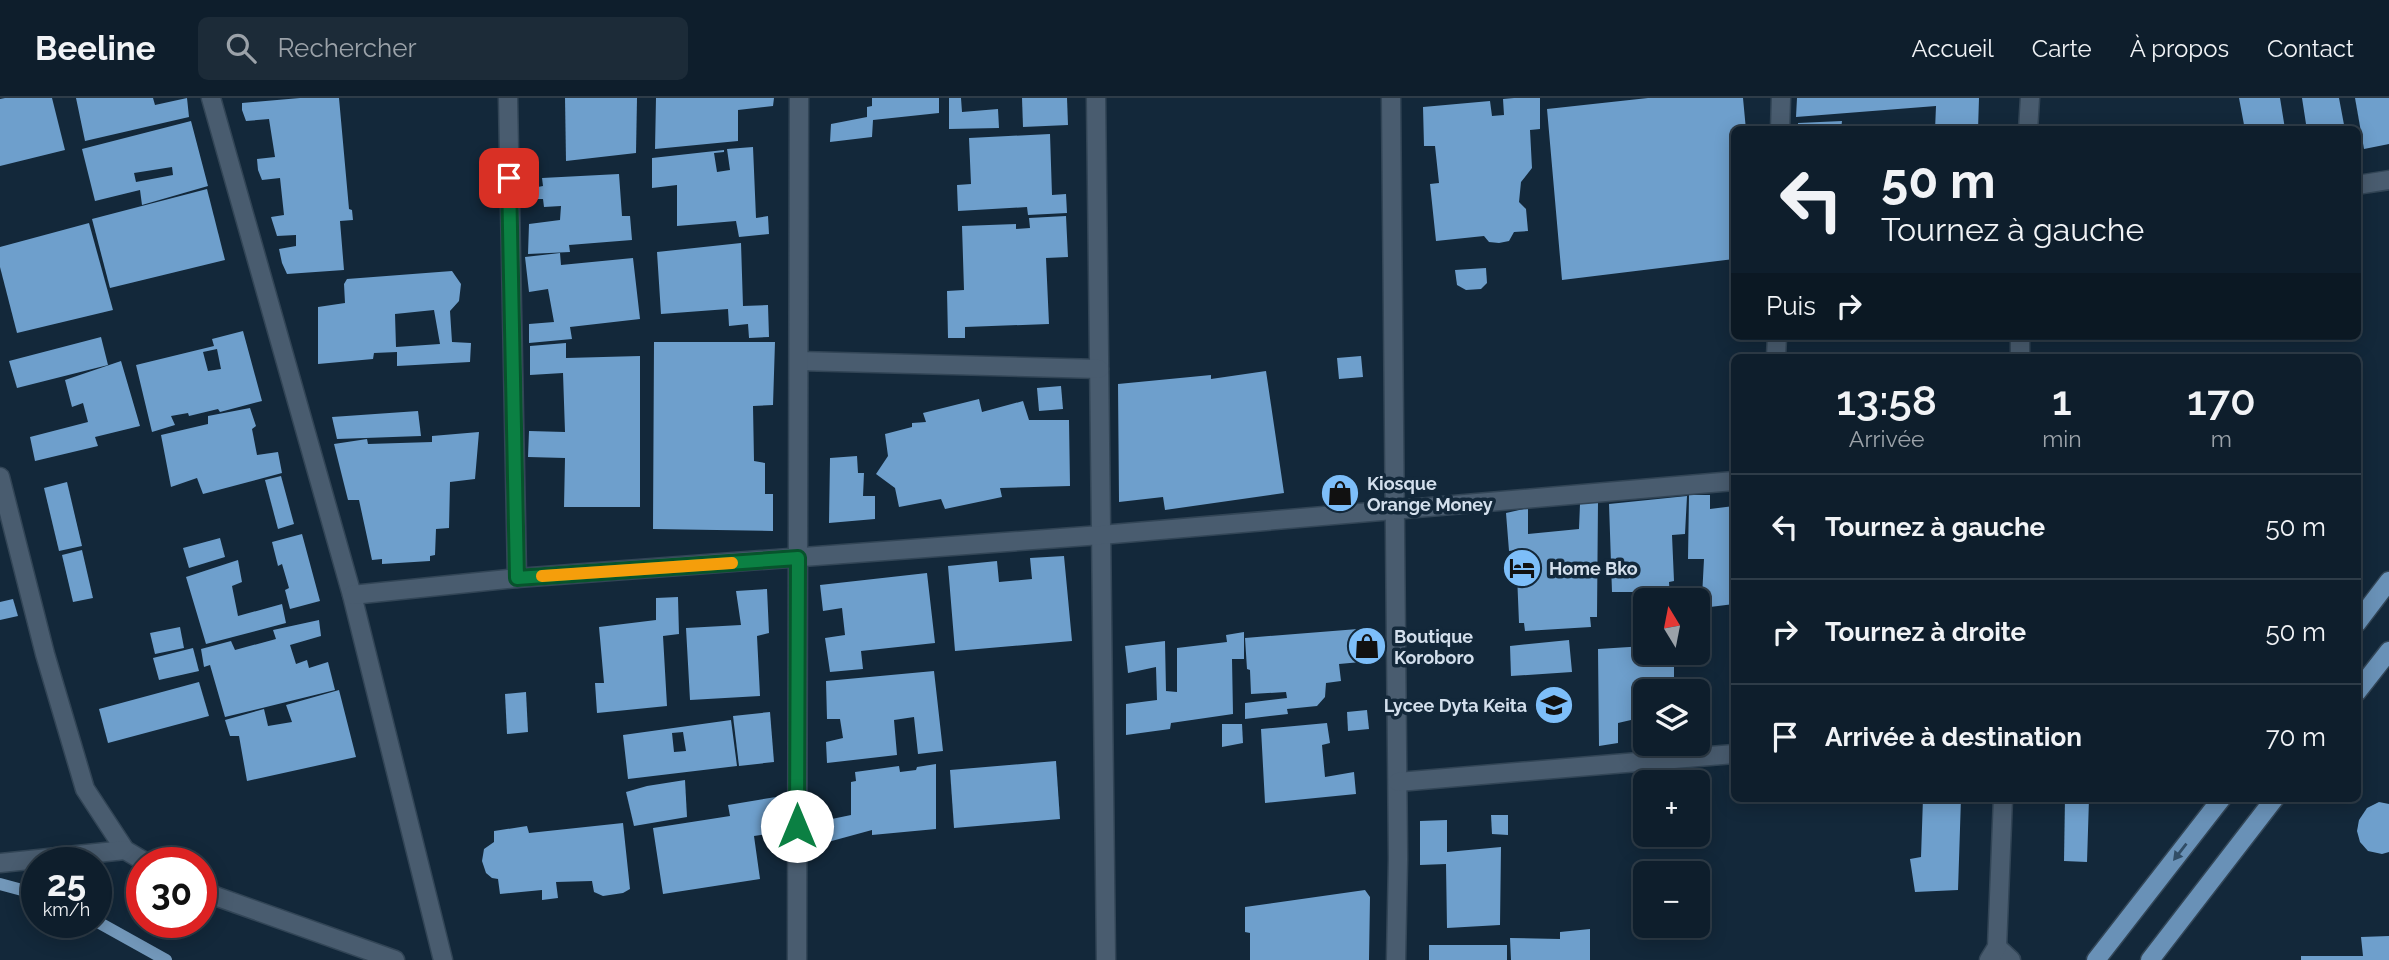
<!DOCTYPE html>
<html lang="fr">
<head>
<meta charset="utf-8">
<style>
  :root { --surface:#0e1e2c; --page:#1c2b38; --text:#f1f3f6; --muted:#9ba2a9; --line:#2e3c48 }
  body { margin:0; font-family:Raleway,sans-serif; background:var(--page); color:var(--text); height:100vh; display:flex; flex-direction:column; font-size:26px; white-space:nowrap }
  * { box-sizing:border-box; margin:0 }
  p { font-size:23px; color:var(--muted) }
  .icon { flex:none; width:38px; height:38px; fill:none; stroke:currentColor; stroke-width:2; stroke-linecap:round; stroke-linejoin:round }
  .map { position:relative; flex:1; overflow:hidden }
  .side { position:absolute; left:1731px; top:256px; width:630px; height:448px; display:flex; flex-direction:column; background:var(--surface); border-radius:10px; box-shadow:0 4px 18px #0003,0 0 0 2px var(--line) }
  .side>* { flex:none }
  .guide { position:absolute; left:1731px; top:28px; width:630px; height:214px; border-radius:10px; box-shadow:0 4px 18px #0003,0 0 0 2px var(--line); background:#0e1e2c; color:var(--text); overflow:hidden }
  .needle { width:46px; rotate:350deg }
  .fabs { position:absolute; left:1633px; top:490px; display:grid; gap:14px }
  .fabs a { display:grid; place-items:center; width:77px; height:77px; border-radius:10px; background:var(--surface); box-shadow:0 4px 18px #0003,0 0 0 2px var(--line); font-size:35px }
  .speed { position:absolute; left:21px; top:749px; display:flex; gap:14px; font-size:35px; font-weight:700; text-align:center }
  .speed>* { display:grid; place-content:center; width:91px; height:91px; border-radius:50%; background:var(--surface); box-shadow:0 4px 18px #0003,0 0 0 2px var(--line); line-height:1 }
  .speed small { font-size:18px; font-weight:400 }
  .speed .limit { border:10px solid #d22; background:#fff; color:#111 }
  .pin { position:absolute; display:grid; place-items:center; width:60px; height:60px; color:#fff; margin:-30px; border-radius:14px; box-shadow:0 4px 10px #0006 }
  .me { position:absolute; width:77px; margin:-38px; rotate:0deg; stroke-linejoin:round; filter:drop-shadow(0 0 5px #0008) }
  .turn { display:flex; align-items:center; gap:24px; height:147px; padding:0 35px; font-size:32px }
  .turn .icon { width:91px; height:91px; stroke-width:2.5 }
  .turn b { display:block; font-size:49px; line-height:60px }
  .then { display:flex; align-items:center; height:66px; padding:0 35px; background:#0003; gap:14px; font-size:26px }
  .eta { display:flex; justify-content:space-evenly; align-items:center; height:119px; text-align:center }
  .eta b { font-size:42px; font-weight:600; line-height:49px }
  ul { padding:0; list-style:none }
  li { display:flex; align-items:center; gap:21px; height:105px; padding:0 35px; border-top:2px solid var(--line) }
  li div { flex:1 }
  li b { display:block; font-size:26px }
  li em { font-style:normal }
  header { display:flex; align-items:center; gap:42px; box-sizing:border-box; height:98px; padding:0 35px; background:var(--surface); border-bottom:2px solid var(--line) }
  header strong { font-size:33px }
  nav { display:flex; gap:38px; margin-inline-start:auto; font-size:24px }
  .search { width:490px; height:63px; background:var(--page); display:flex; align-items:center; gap:18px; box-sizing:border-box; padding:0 24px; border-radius:10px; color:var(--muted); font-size:26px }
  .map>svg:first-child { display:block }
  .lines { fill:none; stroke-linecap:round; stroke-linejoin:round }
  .stream { stroke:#7297b9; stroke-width:12 }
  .building { fill:#6e9fcc; fill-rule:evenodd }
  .minor-casing { stroke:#324556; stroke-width:21 }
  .primary-casing { stroke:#324556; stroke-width:21 }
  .minor { stroke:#495c6f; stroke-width:18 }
  .primary { stroke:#6991b7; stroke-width:18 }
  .oneway { fill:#314d66 }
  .route-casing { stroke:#07532c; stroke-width:18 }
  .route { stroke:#0b8043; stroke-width:12 }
  .slow { stroke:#f59e0b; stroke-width:12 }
  .labels { text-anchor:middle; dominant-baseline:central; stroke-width:7; stroke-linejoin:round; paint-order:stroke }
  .poi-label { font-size:18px; font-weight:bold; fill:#d3dfec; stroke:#13283a; text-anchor:start }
</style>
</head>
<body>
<header>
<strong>Beeline</strong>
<div class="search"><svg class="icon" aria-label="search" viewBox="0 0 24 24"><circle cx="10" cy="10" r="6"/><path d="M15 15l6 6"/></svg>Rechercher</div>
<nav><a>Accueil</a><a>Carte</a><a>À propos</a><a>Contact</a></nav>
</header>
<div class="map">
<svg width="2389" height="862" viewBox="0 0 2389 862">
  <rect width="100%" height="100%" fill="#13283a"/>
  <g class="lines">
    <g class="stream">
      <path d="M0,786l37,10"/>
      <path d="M96,823l70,39"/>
    </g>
  </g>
  <g class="building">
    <path d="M5,0h47l13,52 -65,16v-67z"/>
    <path d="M76,0h77l2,7 32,-7 2,19 -104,24z"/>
    <path d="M300,0h39l10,111 3,1 1,10 -13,1 4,49 -57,4 -5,-11 -3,-14 17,-3v-11l-19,1 -6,-19 13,-2 -4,-37 -18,2 -4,-10 -1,-11 18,-2 -6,-38 -23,2 -4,-11v-7z"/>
    <path d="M565,0h72l-1,55 -70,8z"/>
    <path d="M656,0h118l-1,8 -35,4v31l-83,8z"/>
    <path d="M872,0h67v15l-66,7 -1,17 -42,5 1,-18 36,-7v-10l5,-1z"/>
    <path d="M949,0h12l1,14 36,-3 1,19 -50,1z"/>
    <path d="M1022,0h45l1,27 -45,2z"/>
    <path d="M1514,0h26v31l-10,1 2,38 -11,14 -2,20 7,7 2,22 -14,1 -5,9 -10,2 -10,-1 -5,-6 -48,5 -6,-57 9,-1 -4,-37h-11l-1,-39 67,-6 2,15 12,-1 -1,-16z"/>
    <path d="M1648,0h95l3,32h-12v12l-4,5 4,35v77l-172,21 -15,-171z"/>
    <path d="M1797,0h182l-1,32h-43l1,-24 -140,11z"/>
    <path d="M2239,0h41l5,31 21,-5 -4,-26h37l6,32h-100z"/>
    <path d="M2355,0h34v46l-25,5z"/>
    <path d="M191,23l17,65 -66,19 -2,-15 -45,11 -13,-52zM172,69l1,8 -37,7 -2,-9z"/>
    <path d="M1842,23l-1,9h-43v-7z"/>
    <path d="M1050,36l2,61 14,-1 1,19 -39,2 -1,-8 -69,4 -1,-26 14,-1 -2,-46z"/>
    <path d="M753,49l3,71 12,-2 1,18 -30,3 -3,-16 -59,5v-41l-25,3v-30l72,-8v2l-10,1 3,19 13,-2 -3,-21z"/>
    <path d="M619,76l3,42h8l2,24 -63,5 1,7 -42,2 1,-30 31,-4 1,-14 -17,1 -1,-8h-6l1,-12 5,-1 -1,-8z"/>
    <path d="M207,91l18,71 -115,28 -18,-69z"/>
    <path d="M1066,118l2,41 -22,1 3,66 -84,3v11h-17l-1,-47 17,-1 -2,-64 54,-2v5l14,-1 -1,-10z"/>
    <path d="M89,125l24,87 -96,23 -17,-66v-20z"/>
    <path d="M741,145l2,63 25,-1 1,32 -20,1 -1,-14 -19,2 -1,-17 -67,5 -4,-62z"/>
    <path d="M560,155l1,12 72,-7 7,61 -70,8 2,12 -43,4v-19l25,-2 -6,-33 -19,3 -4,-35z"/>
    <path d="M1486,170l1,15 -6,6 -15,1 -9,-5 -2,-15z"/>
    <path d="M452,173l9,13 -2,17 -9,10 2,31 19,1 -1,19 -73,4v-14l-23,1 -1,6 -55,5v-57l27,-4 -1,-19 3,-5zM434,212l6,34 -44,3 -1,-33z"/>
    <path d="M243,233l19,70 -42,11 -2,-3 -29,7 -1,-3 -17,3 4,9 -23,7 -16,-67 78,-19 -2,-7zM217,251l4,20 -13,2 -5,-19z"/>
    <path d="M101,239l7,28 -91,23 -8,-27z"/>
    <path d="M654,244h121l-2,63 -20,1 1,55 11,2v31h8v37l-120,-2z"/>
    <path d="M566,245v15l74,-2v151h-76l1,-49 -37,-1 1,-26 36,1 -2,-59 -33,2v-29z"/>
    <path d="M1361,258l2,21 -24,2 -2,-21z"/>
    <path d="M121,263l19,65 -45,11 3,9 -63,15 -5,-24 58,-15 -5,-19 -11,4 -7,-27z"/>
    <path d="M1266,273l18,122 -119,17 -2,-13 -44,5 -1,-118 93,-9v4z"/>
    <path d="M1061,288l2,23 -24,2 -2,-23z"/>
    <path d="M979,301l3,13 41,-11 6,19h40l1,66 -70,2 2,9 -57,12 -4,-10 -42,8 -4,-19 -19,-14 12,-18 -3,-22 27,-7v-4l14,-1 -3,-9z"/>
    <path d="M250,310l6,18 -4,3 5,26 21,-3 4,21 -79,21 -6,-16 -26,9 -10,-52 47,-11v-8z"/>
    <path d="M418,313l3,25 -84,3 -5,-22z"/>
    <path d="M479,334l-4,47 -25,3 -1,46 -13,1 -1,26 -5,1v5l-48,3v-5l-10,1 -13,-60h-11l-14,-56 33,-5 1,5 64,-2v-6z"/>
    <path d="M857,358l1,17h6l-1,23h12v23l-46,4 1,-65z"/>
    <path d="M281,378l13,48 -16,5 -13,-49z"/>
    <path d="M67,384l15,64 -23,5 -15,-63z"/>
    <path d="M1689,397h21v14l24,-3v98l-24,3v-11l-8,1 2,-38h-16z"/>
    <path d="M1687,398l-2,38 -13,1 2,46 -5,1 1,17 -29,3v-10h-29l-3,-88z"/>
    <path d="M1598,404l-1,115h-7l1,10 -66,4 -1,-8h-5l-3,-73 -7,1 -3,-38 22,-5v26l51,-5 1,-25z"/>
    <path d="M302,436l18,67 -30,8 -5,-19 4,-2 -7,-24 -4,2 -6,-24z"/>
    <path d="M220,440l5,19 -36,11 -6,-20z"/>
    <path d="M82,452l11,48 -20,4 -11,-47z"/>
    <path d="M1064,458l8,85 -117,10 -7,-85 49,-5 2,21 33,-3 -2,-21z"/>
    <path d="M238,462l4,22 -10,4 6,30 44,-12 4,19 -80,21 -20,-67z"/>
    <path d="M927,475l8,70 -74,8 2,18 -33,3 -5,-34 20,-3 -3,-27 -19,3 -3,-26z"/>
    <path d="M767,491l2,44 -12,3 3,60 -70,4 -4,-72 55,-3 -5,-34z"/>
    <path d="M678,499l1,37 -16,2 4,70 -70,7 -2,-30h9l-5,-56 57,-7v-22z"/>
    <path d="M13,501l5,17 -18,4v-18z"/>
    <path d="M319,522l2,16 -31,9 6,19 11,-4 2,8 19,-6 7,28 -110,27 -15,-52 -6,2 -3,-18 30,-8 4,9 41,-11 -3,-9z"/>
    <path d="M180,529l4,21 -29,6 -5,-21z"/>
    <path d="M1358,531l3,33 -22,2 2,17 -15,2 -1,14 -8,9 -30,3 1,5 -43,5v-16l42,-5 -1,-6 -35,2 -1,-24 -3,-1 -2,-31z"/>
    <path d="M1244,534v27h-12l1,55 -62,9 -1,6 -44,6v-31l31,-4 -1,-33 -28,6 -3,-27 40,-5 1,50 11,1v-44l50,-6 -1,-7z"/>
    <path d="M1569,542l3,32 -61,4 -1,-30z"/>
    <path d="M1645,548v7h29v32h12v6h-41v44l-12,1 -2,-16 -13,3v20l-19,3 -1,-97z"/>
    <path d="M193,550l6,23 -40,9 -6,-22z"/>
    <path d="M934,573l9,80 -25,3 -4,-37 -20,3 3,35 -70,8 -1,-21 17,-4 -3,-19h-13l-1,-38z"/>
    <path d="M199,584l10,34 -101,27 -9,-34z"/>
    <path d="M339,592l17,67 -109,24 -8,-45h-9l-5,-16 39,-11 4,17 24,-4 -6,-17z"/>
    <path d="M526,594l2,40 -21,2 -2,-40z"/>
    <path d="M1367,612l2,19 -21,2 -1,-19z"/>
    <path d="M770,614l4,50 -35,4 -6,-50z"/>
    <path d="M731,622l6,46 -109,13 -5,-44zM683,634l3,19 -12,1 -2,-19z"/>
    <path d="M1327,625l3,20 -8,2 3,32 29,-5 2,22 -91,9 -4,-74z"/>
    <path d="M1222,626h20l1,19 -21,4z"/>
    <path d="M1056,663l4,58 -106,9 -4,-58z"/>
    <path d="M936,666v65l-64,6v-5l-44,12 -1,-22 24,-5v-33l5,-1 -1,-9 44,-6 1,6 16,-2 1,-3z"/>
    <path d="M685,682l2,37 -53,9 -8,-34 21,-6z"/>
    <path d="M782,698l5,35 -33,5 6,43 -97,15 -10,-66 77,-12 -2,-11z"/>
    <path d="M1923,700h38l-3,92 -43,2 -5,-33 11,-2z"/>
    <path d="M2065,700h24l-2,64 -23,-1z"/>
    <path d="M2379,704l10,2v48l-7,2 -14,-3 -8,-9 -3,-11 2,-11 8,-12z"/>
    <path d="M1491,717h17v20l-16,-1z"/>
    <path d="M1447,722v32l54,-5 -1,78 -53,3 -1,-64 -26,1v-44z"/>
    <path d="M623,725l7,66 -7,4 -20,3 -9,-4 -2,-11 -36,1 2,16 -16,2v-10l-42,4 -2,-15 -6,-1 -6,-5 -4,-12 2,-12 10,-7v-11l33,-5 2,7z"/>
    <path d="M1365,792l5,7 -1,63h-119v-27l-5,-1v-25z"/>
    <path d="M1590,831v31h-79l-1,-22 50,1v-7z"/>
    <path d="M2389,838v24h-88v-4h62l-2,-19z"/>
    <rect x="1429" y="847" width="78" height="15"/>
  </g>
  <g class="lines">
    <g class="minor-casing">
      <g id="minor">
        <path d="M211,0l141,497 91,365"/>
        <path d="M508,0l9,480"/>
        <path d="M1096,0l10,862"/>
        <path d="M1391,0l7,761 -2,101"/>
        <path d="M1780,32l1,-32"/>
        <path d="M2028,32l2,-32"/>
        <path d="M2357,87l32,-5"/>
        <path d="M1776,259l1,-21"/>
        <path d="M2020,259v-21"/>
        <path d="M799,263l300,8"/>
        <path d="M0,379l45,177 40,135 40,61 22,13"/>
        <path d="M352,497l165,-17 584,-43 633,-54"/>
        <path d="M1398,684l336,-28"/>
        <path d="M0,765l125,-13"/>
        <path d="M201,793l194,69"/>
        <path d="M1997,849l14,13"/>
        <path d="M797,862l2,-862"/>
        <path d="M1989,862l8,-13 6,-149"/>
      </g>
    </g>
    <g class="primary-casing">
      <g id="primary">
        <path d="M2357,525l32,-42"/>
        <path d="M2357,594l32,-41"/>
        <path d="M2096,862l126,-162"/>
        <path d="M2150,862l125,-162"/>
      </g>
    </g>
    <use href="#minor" class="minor"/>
    <use href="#primary" class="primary"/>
  </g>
  <defs><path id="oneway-solid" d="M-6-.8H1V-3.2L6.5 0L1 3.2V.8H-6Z" transform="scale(1.75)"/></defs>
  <use class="oneway" href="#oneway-solid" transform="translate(2180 754) rotate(128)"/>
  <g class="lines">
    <g class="route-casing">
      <path id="route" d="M509,80l8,400 281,-20 -1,268"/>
    </g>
    <use href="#route" class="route"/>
    <path class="slow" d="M542,478l190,-13"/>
  </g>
  <defs>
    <g id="shop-disc" transform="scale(2.0125)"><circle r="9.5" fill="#7dbef9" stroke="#13283a"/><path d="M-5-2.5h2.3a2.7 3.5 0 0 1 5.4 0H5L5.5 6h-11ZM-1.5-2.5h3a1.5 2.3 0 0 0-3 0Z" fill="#111"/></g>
    <g id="hotel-disc" transform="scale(2.0125)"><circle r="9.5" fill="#7dbef9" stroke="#13283a"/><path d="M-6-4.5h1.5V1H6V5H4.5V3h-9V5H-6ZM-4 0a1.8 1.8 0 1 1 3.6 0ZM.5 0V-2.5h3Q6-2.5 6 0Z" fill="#111"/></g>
    <g id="school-disc" transform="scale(2.0125)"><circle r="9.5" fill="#7dbef9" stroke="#13283a"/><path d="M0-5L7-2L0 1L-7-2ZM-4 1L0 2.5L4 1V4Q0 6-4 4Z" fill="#111"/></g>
  </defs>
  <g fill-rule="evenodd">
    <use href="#shop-disc" x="1340" y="395"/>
    <use href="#hotel-disc" x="1522" y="470"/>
    <use href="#shop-disc" x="1367" y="548"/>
    <use href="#school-disc" x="1554" y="607"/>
  </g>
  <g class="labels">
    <g class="poi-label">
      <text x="1367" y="385">Kiosque<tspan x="1367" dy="21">Orange Money</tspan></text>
      <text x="1549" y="470">Home Bko</text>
      <text x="1394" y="538">Boutique<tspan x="1394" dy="21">Koroboro</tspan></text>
      <text x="1527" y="607" text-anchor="end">Lycee Dyta Keita</text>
    </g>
  </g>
</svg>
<div class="fabs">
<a><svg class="needle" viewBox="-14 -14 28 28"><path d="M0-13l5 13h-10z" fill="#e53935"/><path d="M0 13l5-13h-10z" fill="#9ba2a9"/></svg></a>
<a><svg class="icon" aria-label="layers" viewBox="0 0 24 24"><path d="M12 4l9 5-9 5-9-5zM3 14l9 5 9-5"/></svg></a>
<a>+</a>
<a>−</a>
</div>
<div class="speed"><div>25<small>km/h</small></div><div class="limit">30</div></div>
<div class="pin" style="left:509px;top:80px;background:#d93025"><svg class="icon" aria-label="arrive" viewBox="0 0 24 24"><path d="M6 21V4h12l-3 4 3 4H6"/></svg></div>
<svg class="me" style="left:797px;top:728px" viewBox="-20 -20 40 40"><circle r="19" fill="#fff"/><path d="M0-13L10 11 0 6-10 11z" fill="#0b8043"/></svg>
<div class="guide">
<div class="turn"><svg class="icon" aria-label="left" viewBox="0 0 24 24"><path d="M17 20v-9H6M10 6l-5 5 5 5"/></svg><div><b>50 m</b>Tournez à gauche</div></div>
<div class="then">Puis<svg class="icon" aria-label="right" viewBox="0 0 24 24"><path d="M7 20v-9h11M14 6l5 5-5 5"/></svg></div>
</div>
<section class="side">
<div class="eta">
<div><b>13:58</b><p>Arrivée</p></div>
<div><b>1</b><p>min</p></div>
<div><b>170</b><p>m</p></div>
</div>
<ul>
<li><svg class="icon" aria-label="left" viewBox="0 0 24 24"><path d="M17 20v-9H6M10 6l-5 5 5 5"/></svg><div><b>Tournez à gauche</b></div><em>50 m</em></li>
<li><svg class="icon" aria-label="right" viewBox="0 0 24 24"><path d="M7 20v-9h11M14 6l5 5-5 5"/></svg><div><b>Tournez à droite</b></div><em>50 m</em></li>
<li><svg class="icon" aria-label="arrive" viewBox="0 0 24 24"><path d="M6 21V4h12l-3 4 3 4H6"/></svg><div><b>Arrivée à destination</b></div><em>70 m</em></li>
</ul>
</section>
</div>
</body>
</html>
